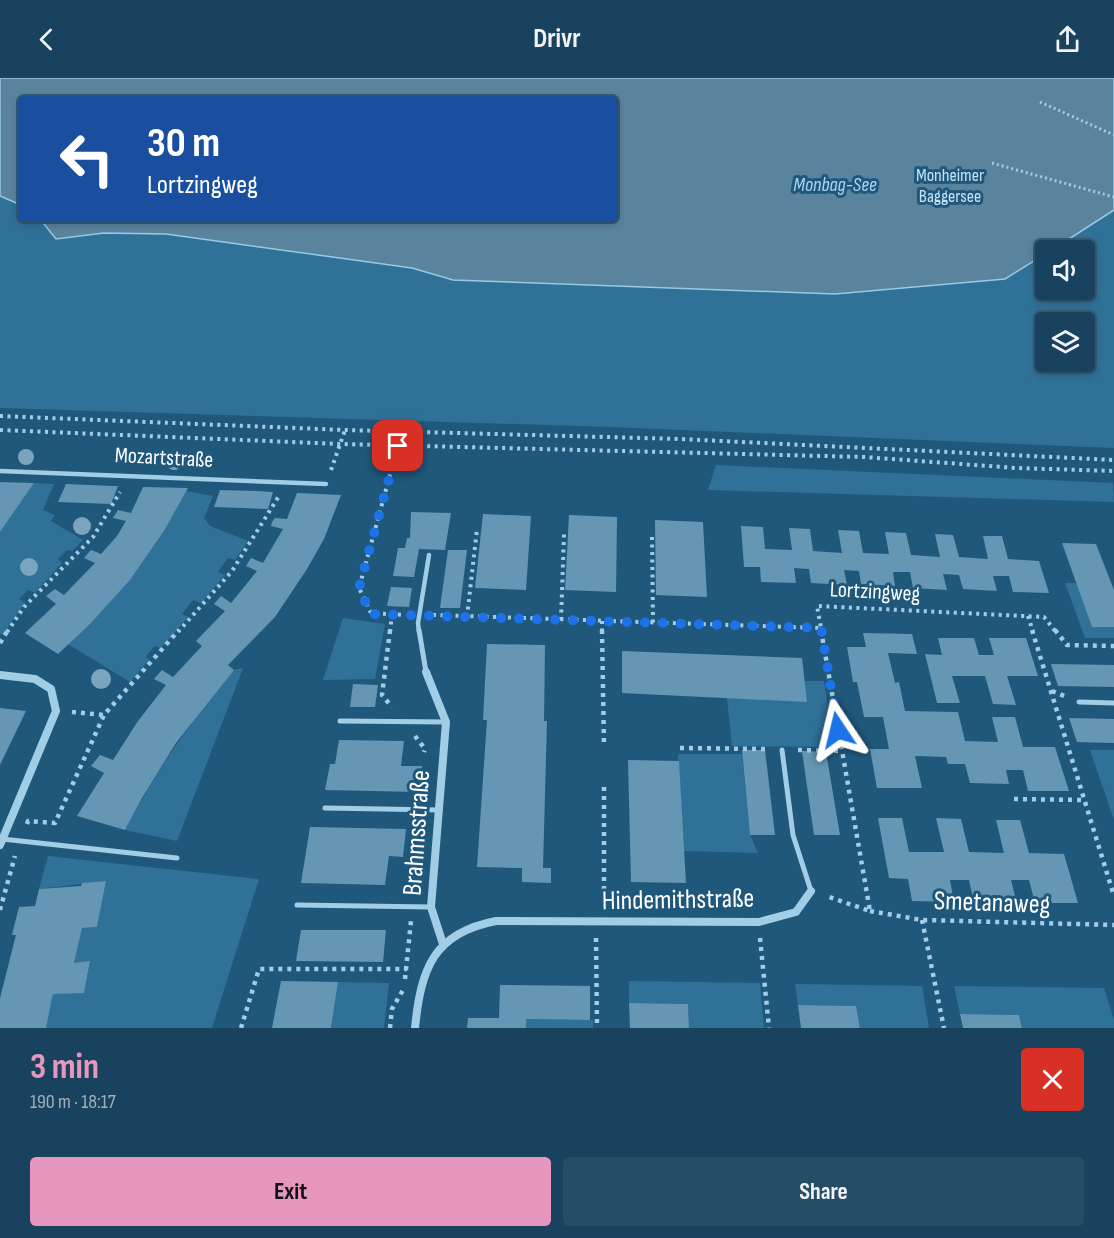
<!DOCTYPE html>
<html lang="en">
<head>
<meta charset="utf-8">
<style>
  :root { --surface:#18425d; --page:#254d66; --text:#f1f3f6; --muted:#9fb0bc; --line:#365b72; --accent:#e797bd }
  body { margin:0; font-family:"Sofia Sans Condensed",sans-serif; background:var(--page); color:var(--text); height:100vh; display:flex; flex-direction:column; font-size:22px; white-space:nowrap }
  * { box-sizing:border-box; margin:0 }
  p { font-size:20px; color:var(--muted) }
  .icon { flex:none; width:33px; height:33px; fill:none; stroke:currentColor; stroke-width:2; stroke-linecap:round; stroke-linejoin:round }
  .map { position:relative; height:950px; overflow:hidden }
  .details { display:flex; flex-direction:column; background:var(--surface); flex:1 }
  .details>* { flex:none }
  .top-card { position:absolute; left:18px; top:18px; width:600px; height:126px; border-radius:6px; box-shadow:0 3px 9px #0003,0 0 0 2px var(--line); background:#1a4fa0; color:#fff; overflow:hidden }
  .buttons { position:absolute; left:1035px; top:162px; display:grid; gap:12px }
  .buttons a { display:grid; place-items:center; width:60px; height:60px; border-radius:6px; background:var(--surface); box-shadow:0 3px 9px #0003,0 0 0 2px var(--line); font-size:30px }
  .pin { position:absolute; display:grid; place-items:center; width:51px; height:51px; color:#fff; margin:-26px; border-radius:12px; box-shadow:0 3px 9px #0006 }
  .me { position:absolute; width:66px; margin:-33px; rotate:350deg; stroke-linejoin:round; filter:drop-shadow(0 0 4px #0008) }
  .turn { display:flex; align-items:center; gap:21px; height:126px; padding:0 30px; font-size:27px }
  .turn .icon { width:78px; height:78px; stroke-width:2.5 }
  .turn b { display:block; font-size:42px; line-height:51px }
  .round { display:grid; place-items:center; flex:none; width:63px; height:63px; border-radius:6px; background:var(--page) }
  .headline { display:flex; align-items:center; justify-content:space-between; height:102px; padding:0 30px }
  h1 { font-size:36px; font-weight:700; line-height:45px; color:var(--accent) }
  .button { display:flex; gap:12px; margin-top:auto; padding:12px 30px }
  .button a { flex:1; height:69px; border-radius:6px; background:var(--accent); color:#111; font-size:24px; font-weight:700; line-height:69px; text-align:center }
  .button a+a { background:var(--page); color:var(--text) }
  header { display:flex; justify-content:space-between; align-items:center; height:78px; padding:0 30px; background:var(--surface); font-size:27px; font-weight:700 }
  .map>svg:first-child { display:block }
  .green { fill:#307198; fill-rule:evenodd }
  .water { fill:#5a839e; stroke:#96cae8; stroke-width:1.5 }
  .building { fill:#6596b4 }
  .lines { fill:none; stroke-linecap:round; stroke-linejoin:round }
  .path-far2 { stroke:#a2cde6; stroke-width:3; stroke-dasharray:2 3; stroke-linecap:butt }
  .path-far1 { stroke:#a2cde6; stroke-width:4; stroke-dasharray:3 4.5; stroke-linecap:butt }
  .path { stroke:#a2cde6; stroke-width:4.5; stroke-dasharray:4 5; stroke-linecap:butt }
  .service-far1 { stroke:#a2cde6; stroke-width:4.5 }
  .service { stroke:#a2cde6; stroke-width:5 }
  .minor { stroke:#a2cde6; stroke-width:8 }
  .tree { fill:#7ba4bf }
  .route { stroke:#1a73e8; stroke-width:10; stroke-dasharray:0 18 }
  .labels { text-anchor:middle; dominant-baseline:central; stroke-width:6; stroke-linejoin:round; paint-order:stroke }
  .far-park-label { font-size:18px; fill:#c6e3f5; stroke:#20587c }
  .far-water-label { font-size:20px; font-style:italic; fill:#add6ee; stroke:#20587c }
  .street-label { font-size:22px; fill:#fff; stroke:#20587c }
  .near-street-label { font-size:27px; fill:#fff; stroke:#20587c }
</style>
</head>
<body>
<header><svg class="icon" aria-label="back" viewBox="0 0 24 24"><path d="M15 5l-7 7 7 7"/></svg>Drivr<svg class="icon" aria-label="share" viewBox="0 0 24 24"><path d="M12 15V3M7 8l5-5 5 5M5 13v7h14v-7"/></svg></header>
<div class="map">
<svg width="1114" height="950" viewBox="0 0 1114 950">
  <rect width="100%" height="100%" fill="#20587c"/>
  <g class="green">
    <path d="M0,0h1114v370l-504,-21 -610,-19zM21,21h594v120h-594zM1046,172h38v40h-38zM1046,244h38v40h-38z"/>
    <path d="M716,387l397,18 1,19 -406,-12z"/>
    <path d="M34,405l20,1 -11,26 12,5 -4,6 32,19 -11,11 -5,-1 -9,9 4,4 -27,30 -7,-3 -9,9 6,4 -22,31h-3v-102z"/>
    <path d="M186,413l27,5 -9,22 6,8 38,15 -13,19 -7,-2 -10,14 7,3 -24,28 -8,-3 -11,14 6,3 -27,31 -6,-2 -9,10 3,4 -19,22 -62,-38 62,-64 34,-49z"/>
    <path d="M1065,505h11l38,44v11h-29z"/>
    <path d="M343,540l42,6 -10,55 -52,1z"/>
    <path d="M243,590l-66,173 -52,-11c30,-58 67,-110 109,-160z"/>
    <path d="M804,603h20l10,66 -102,-1 -5,-48z"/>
    <path d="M1090,672h24v70z"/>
    <path d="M678,676h64l8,81 8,18 -74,-2z"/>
    <path d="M48,778l211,23 -47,149h-166l7,-34 31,-2 6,-30 -16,1 8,-35 15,-1 9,-46 -67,8z"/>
    <path d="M629,903l131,2 4,45h-75l-1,-24 -59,-1z"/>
    <path d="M338,904l51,1 -5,45h-53z"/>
    <path d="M795,906l127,2 7,42h-69l-4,-22 -58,-1z"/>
    <path d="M954,908l150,2 10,32v8h-92l-3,-13 -59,-1z"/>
    <path d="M526,941l67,1v8h-67z"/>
  </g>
  <path class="water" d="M0,0h1114v132l-62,40h-6l-1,4 -40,25 -170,15 -382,-14 -41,-12 -246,-34 -62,-1 -48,6 -16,-20h575v-120h-594v106l-21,-9z"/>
  <g class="building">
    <path d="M0,404l34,1 -34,49z"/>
    <path d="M66,406l47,2h5l-7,18 -53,-2z"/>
    <path d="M143,409l45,1 -24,43 -34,49 -41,45 -31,29 -33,-21 31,-29 -10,-8 9,-7 9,6 31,-32 -11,-5 7,-8 10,4 16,-18 9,-15 -13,-3 5,-8 13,3z"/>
    <path d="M220,412l37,1 16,1 -5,17 -54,-2z"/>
    <path d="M297,415l44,2 -17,44 -17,30 -32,48 -47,48 6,5 -58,73 -34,55 -17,32 -48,-14 27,-43 -13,-7 9,-11 13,5 25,-39 28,-36 -12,-6 8,-9 11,7 29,-31 -6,-5 29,-30 -11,-7 7,-8 10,7 26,-32 -11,-5 5,-8 12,5 20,-34 -12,-3 1,-4 3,-4 12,1z"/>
    <path d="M411,434l40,1 -6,37 -26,-1 -5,28 -21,-1 5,-28h7l2,-10h3z"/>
    <path d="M483,436l48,2 -5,74 -51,-2z"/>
    <path d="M569,437l48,2 -1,75 -51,-2z"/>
    <path d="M655,442l48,2 4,75 -51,-2z"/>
    <path d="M741,448l22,1 2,22 27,1 -3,-22 21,1 3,22 29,2 -4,-23 21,1 4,22 26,1 -4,-22 21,1 5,22 29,2 -5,-23 18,1 6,22 29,2 -5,-23h19l6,23 31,2 10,32 -36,-1 -4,-16h-16l4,15 -34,-2 -4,-14 -16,-1 4,16 -34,-2 -3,-16h-17l2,14 -34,-2 -2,-13 -15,-1 3,15 -36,-2 -2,-14 -15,-1 2,15 -35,-1 -1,-15h-16z"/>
    <path d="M1062,465l34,1 18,46v37h-22z"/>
    <path d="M448,472h19l-7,58h-20z"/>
    <path d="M391,509l21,1 -3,19 -22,-1z"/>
    <path d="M863,555l49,1 5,20 -29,-1 7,30 4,-1 6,29 53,1 7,29 33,1 -6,-25h23l8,30h32l14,44h-41l-5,-21h-17l3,14 -39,-1 -5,-19h-17l-2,-7 -31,-1 7,32h-45l-7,-39h19l-6,-32h-19l-7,-35h-4l-6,-35h19z"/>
    <path d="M938,560h36l5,17h15l-5,-17h37l12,38h-31l9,29 -23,-1 -8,-28h-33l8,27h-23l-12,-49 17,1z"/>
    <path d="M487,566l58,1 -1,76h3l-4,147h8v15l-29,-1v-14l-45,-1 10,-147h-4z"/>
    <path d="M622,573l180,7 5,44 -185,-9z"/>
    <path d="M1051,586l63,1v22l-56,-1z"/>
    <path d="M353,606l25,1 -3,22h-25z"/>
    <path d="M0,630l26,3 -26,54z"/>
    <path d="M1069,640l45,1v24l-37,-1z"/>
    <path d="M339,662l65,1 -3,25h21l-3,26 -94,-2 5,-26h5z"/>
    <path d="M742,672h23l10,85h-25z"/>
    <path d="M802,673l24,1 14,83h-26z"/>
    <path d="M628,682l51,1 7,122 -55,-1z"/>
    <path d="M878,740h24l7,34h35l-8,-34 25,1 8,33 35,1 -8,-33h24l9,33 35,1 14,49h-43l-6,-23h-18l6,24 -43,-1 -5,-23h-19l4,22 -42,-1 -4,-22 -19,-1z"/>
    <path d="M310,749l96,2 -3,28 -14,-1 -4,29 -84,-2z"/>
    <path d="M106,803l-9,46 -15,1 -8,35 16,-2 -6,32 -31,1 -7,34h-46v-30l16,-63h-4l7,-28 16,-1 4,-17 42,-3 1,-3z"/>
    <path d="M301,852h85l-3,32 -87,-1z"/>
    <path d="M281,903l57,1 -7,46h-59z"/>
    <path d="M500,907l90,1v34l-64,-1v9h-59l1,-10h31z"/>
    <path d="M629,925l59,1 1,24h-59z"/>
    <path d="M798,927l58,1 4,22h-59z"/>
    <path d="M960,936l59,1 3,13h-59z"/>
  </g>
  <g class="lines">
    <g class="path-far2">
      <path d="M1040,24l74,33"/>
      <path d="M992,85l122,34"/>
    </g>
    <g class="path-far1">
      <path d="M0,338l345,14 335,9 434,21"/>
      <path d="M0,352l340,14 524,13 152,11 98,3"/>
      <path d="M402,353l-43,157 12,25 34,2"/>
      <path d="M331,392l14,-40"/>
      <path d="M652,459l1,86"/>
      <path d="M433,537l388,13 -4,-22 227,11 12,15"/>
      <path d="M1028,538l5,16"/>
      <path d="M467,539l10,-88"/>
      <path d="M561,542l3,-86"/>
      <path d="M602,543v11"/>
      <path d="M821,550l1,4"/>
      <path d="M7,554l17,-25 69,-70 27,-45"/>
      <path d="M178,554l54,-61 47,-75"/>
      <path d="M390,554l2,-18"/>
    </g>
    <g class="path">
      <path d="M390,552l-8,65 10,12"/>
      <path d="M602,552l2,117"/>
      <path d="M821,552l49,281 -44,-15"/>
      <path d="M1032,552l82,266"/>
      <path d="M1055,552l12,15 47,1"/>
      <path d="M0,565l8,-13"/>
      <path d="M1052,613l15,6"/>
      <path d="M72,634l32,3 75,-85"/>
      <path d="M415,658l10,13 -1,3"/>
      <path d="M680,670l86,1"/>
      <path d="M798,672l44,1"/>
      <path d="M604,709v119"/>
      <path d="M1014,721l70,1"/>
      <path d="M27,746l1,-3 27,2 49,-108"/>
      <path d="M0,832l15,-54"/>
      <path d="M870,833l52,9 192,5"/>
      <path d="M922,842l22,108"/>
      <path d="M596,860l1,90"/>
      <path d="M760,860l9,90"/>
      <path d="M405,901l6,-58"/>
      <path d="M241,950l18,-59h148"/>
      <path d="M390,950l2,-19 11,-19"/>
    </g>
    <g class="service-far1">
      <path d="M0,393l326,13"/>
      <path d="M419,554l-1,-9 11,-68"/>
    </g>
    <g class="service">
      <path d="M419,552l7,42"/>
      <path d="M1079,624l35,1"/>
      <path d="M340,643l106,1"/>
      <path d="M782,672l11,85 18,56"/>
      <path d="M325,730l114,2"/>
      <path d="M2,761l175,19"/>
      <path d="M297,827l134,2"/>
    </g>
    <g class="minor">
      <path d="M426,594l20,50 -15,185 12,37"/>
      <path d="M0,597l35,4 16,10 5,22 -56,134"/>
      <path d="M415,950c6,-59 18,-95 81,-107l263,1 37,-10 15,-21"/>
    </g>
  </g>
  <g class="tree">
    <circle cx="26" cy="379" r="8"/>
    <circle cx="174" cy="384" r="8"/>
    <circle cx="82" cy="448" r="9"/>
    <circle cx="29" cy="489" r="9"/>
    <circle cx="101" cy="601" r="10"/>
  </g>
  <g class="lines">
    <path class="route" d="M398,368l-39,142 12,26 450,14 17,102"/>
  </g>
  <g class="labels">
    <g class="far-park-label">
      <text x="950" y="97">Monheimer<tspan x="950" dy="21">Baggersee</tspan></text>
    </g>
    <g class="far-water-label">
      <text x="835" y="107">Monbag-See</text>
    </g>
    <g class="street-label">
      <text transform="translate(164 380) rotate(3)">Mozartstraße</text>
      <text transform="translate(875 514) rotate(3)">Lortzingweg</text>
    </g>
    <g class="near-street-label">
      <text transform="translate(417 755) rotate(-86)">Brahmsstraße</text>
      <text transform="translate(678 822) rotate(-1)">Hindemithstraße</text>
      <text transform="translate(992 825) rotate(2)">Smetanaweg</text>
    </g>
  </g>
</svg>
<div class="buttons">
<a><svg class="icon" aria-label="sound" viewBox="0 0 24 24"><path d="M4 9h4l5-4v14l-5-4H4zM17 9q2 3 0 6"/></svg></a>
<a><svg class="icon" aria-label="layers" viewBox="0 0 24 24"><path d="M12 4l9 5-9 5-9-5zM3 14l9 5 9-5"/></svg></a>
</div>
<div class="pin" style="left:398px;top:368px;background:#d93025"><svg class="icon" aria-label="arrive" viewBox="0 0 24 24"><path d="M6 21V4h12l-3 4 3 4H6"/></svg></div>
<svg class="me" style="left:838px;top:652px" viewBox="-20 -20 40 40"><path d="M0-17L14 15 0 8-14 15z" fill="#1a73e8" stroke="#fff" stroke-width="4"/></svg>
<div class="top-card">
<div class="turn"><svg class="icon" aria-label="left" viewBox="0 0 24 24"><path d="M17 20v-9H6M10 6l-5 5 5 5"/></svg><div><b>30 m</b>Lortzingweg</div></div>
</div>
</div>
<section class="details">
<div class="headline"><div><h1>3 min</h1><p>190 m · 18:17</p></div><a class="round" style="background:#d93025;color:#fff"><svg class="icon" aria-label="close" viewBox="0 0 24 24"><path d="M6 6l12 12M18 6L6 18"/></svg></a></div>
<div class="button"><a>Exit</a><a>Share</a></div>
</section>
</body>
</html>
